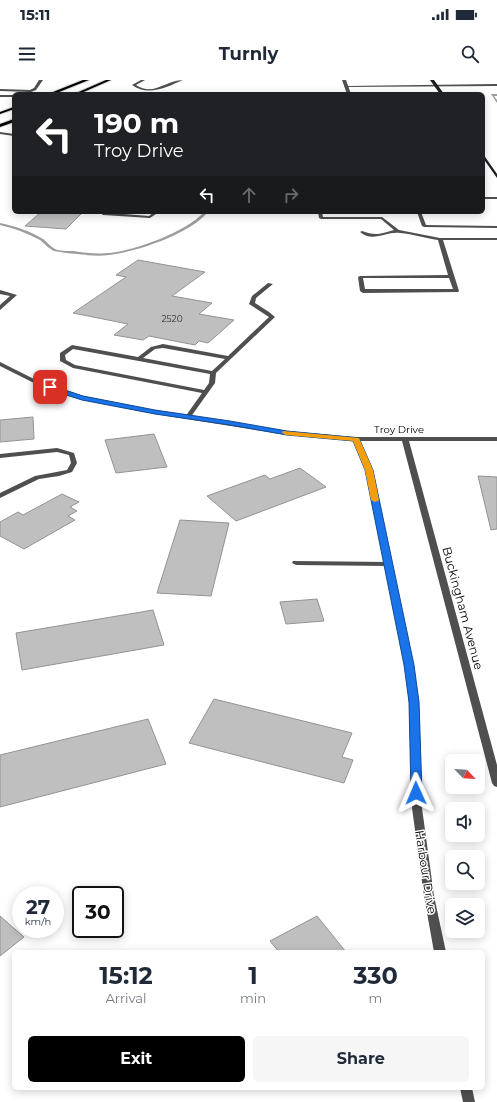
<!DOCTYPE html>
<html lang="en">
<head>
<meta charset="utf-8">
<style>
  :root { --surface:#fff; --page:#f6f6f7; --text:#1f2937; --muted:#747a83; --accent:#000 }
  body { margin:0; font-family:Montserrat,sans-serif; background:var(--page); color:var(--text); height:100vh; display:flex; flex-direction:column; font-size:15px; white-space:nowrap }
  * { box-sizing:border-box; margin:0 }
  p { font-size:13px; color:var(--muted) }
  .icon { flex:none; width:22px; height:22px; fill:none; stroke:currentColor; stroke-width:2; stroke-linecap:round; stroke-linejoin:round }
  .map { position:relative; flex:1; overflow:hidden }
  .details { position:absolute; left:12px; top:870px; width:473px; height:140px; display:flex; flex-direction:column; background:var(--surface); border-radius:6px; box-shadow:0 2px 10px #0003 }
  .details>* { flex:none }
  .top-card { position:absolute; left:12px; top:12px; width:473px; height:122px; border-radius:6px; box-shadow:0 2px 10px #0003; background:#202124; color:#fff; overflow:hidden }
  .needle { width:26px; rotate:115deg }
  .controls { position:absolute; left:445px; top:674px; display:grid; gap:8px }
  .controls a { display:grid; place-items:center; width:40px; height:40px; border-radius:6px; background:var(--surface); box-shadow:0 2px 10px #0003; font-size:20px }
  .speed { position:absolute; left:12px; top:806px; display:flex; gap:8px; font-size:20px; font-weight:700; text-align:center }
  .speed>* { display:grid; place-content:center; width:52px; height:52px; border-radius:50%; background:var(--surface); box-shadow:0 2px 10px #0003; line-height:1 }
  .speed small { font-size:10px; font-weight:400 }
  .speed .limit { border:2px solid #111; border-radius:6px; background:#fff; color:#111 }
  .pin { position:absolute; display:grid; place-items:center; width:34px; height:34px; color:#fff; margin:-17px; border-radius:8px; box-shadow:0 2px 6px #0006 }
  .me { position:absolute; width:44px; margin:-22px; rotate:359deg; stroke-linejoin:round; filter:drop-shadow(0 0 3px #0008) }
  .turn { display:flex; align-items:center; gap:14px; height:84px; padding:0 16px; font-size:18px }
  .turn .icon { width:52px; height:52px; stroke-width:2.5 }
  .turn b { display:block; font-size:28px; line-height:34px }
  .lanes { display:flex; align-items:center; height:38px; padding:0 16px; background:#0003; justify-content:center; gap:20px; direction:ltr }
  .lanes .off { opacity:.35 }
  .eta { display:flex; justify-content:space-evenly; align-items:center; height:68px; text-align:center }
  .eta b { font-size:24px; font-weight:700; line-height:28px }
  .cta { display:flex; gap:8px; margin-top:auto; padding:8px 16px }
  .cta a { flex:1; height:46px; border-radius:6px; background:var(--accent); color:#fff; font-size:16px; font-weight:700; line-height:46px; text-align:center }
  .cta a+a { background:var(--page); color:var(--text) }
  .status { display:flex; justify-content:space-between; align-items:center; height:28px; padding:0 20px; background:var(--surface); direction:ltr }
  .status svg { height:11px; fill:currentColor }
  header { display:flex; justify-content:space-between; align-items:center; height:52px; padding:0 16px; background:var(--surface); font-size:18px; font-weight:700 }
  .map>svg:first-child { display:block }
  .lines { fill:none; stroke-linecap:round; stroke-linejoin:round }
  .stream { fill:#9d9d9d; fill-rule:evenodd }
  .building { fill:#bfbfbf; stroke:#939393 }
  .primary-casing { stroke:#dbdbdb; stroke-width:2 }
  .lane { fill:#4f4f4f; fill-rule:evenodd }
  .street { fill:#4f4f4f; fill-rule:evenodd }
  .secondary { fill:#1c1c1c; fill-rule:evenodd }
  .primary { fill:#000; fill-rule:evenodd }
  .route { fill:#1a73e8; stroke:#114b97 }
  .slow { fill:#f59e0b }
  .labels { text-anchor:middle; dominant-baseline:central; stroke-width:3; stroke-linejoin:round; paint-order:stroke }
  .far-number-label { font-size:9px; fill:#303030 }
  .far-street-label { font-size:10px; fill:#000; stroke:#fff }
  .street-label { font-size:12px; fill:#000; stroke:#fff }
</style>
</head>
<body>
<div class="status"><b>15:11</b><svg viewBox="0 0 49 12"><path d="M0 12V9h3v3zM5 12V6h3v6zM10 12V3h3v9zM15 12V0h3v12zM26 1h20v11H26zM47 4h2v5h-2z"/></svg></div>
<header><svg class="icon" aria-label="menu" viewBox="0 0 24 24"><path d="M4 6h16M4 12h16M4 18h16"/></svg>Turnly<svg class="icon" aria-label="search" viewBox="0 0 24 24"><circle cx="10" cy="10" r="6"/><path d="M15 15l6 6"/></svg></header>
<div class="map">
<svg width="497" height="1022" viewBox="0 0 497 1022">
  <rect width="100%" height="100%" fill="#fff"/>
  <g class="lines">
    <g class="stream">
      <path d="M491,14h6v2h-3l3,4v3z"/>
      <path d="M204,132h4c-18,22 -72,40 -99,43 -14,2 -29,-1 -43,-2 -4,-1 -8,-1 -12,-2 -5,-2 -10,-8 -14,-11 -13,-7 -26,-12 -40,-15v-2c15,3 30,8 43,16 4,3 8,8 12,10 4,2 13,2 18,2 12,2 25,3 37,2 26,-3 76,-21 94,-41z"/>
    </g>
  </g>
  <g class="building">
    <path d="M41,132h42l-17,17 -41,-3z"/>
    <path d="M138,180l67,12 -33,24 40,7 -13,11 35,6 -26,23 -9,-2 -4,4 -46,-9 -6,4 -29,-5 14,-11 -55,-11 53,-36 -10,-2z"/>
    <path d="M33,337l1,22 -34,3v-22z"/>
    <path d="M154,354l13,33 -51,6 -11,-33z"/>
    <path d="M300,388l26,19 -90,34 -29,-25 58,-21 5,4z"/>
    <path d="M478,396l19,1v52l-6,1z"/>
    <path d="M62,414l17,8 -9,5 7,4 -9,5 7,4 -51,29 -24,-13v-14l18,-10 5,3z"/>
    <path d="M180,440l49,3 -18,73 -54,-3z"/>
    <path d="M317,519l7,22 -38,3 -6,-22z"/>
    <path d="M153,530l11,35 -142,25 -6,-37z"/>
    <path d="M214,619l138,34 -10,24 11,3 -9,23 -155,-40z"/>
    <path d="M148,639l18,45 -166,43v-52z"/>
    <path d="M0,836l24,21 -24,19z"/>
    <path d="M317,836l29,36h-67l-9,-11z"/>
  </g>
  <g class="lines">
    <g class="primary-casing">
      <g id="primary">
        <path d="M83,0h6l-35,14h-6z"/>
        <path d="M106,0h5l-32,14h-5z"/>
        <path d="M14,27v2l-14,5v-2z"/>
        <path d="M14,39v3l-14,5v-3z"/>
      </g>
    </g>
    <g class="lane">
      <path d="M39,0h4l-7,10 -5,2 -31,-1v-2l30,1 4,-2z"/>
      <path d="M141,0h4l-9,5c18,12 29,-5 47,-5 -16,7 -35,17 -51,5z"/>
      <path d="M497,4v2l-153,1 2,-1z"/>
      <path d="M366,13h50l2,1h-54z"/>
      <rect x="0" y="15" width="14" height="2"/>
      <path d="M0,52l14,2v2l-14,-2z"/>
      <path d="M99,132l50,4 5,-4h5l-9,6 -47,-3z"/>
      <path d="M318,132h4l1,5h59l17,13 41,8h57v2h-54l16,51 -1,1 -95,1 -3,-2 -2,-14 2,-1 88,-1 -10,-35c-13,-2 -25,-6 -38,-7 -14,-2 -27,10 -40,-1l2,-1c13,5 19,3 32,-1l-13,-11h-60l-2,-1zM363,198h86l4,11h-88z"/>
      <path d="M417,132h4l5,13 71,1v2l-73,-1 -2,-1z"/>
      <path d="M268,203l5,1 -17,14 -1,5 14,9 6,5 -59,56 -1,10 -25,35h-4l-1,-1 17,-24 -129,-25 -13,-7v-8l12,-8 66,12 13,-10 12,-3 65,12 41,-39 -20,-13 3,-8zM163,268l62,11 -13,12 -69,-13 12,-9zM73,269l137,25 -1,9 -5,7 -129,-25 -9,-5 -1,-5z"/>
      <path d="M0,210l17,5 -17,15v-5l10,-9 -10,-2z"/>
      <path d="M57,368l17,5 3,10 -5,9 -13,4 -20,3 -39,19v-5l35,-17 32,-6 4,-7 -2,-8 -12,-3 -57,6v-4z"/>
      <path d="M293,481l95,1 4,2 -4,2 -92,-1 -4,-2z"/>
    </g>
    <g class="street">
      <path d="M342,0h4l5,14h-4z"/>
      <rect x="483" y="117" width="14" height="2"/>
      <path d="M0,282l40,20 43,14 72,14 132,21 69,6h141v4h-88l88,324v22l-3,-1 -2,-3 -90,-342h-42l12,29 41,195 6,38 3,105 12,88 12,56h-12l-10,-56 -12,-88 -3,-105 -4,-38 -39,-195 -13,-29 -66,-6 -132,-21 -73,-14 -46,-16 -36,-18z"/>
      <path d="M460,1008h12l3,14h-12z"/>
    </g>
    <g class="secondary">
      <path d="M430,0h4l10,14h-4z"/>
      <path d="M483,74l14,20v4l-14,-20z"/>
    </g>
    <use href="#primary" class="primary"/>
  </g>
  <path class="route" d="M50,305l33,11 72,14 75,11 57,10 72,7 14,32 41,195 5,37 3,91 -2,3 -4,1 -4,-1 -1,-3 -2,-91 -5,-37 -39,-195 -12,-29 -66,-6 -57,-10 -75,-11 -73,-14 -35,-11 -1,-2z"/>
  <path class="slow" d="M283,351l76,7 14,32 6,30 -1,1 -3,1 -4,-2 -6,-30 -12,-29 -67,-6 -4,-2z"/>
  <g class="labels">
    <g class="far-number-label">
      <text x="172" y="238">2520</text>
    </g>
    <g class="far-street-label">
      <text x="399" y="349">Troy Drive</text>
    </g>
    <g class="street-label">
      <text transform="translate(463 528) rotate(75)">Buckingham Avenue</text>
      <text transform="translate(426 792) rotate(81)">Harbour Drive</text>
    </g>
  </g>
</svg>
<div class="controls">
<a><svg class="needle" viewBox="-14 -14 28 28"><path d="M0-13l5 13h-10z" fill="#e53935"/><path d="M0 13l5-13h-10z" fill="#747a83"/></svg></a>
<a><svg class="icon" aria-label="sound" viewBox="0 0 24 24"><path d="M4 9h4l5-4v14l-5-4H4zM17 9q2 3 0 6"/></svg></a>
<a><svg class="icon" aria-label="search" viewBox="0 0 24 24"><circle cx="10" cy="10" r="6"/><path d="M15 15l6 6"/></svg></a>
<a><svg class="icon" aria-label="layers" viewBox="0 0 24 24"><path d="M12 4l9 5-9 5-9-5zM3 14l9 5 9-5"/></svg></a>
</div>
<div class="speed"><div>27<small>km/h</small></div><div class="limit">30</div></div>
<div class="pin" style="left:50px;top:307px;background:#d93025"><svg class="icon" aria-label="arrive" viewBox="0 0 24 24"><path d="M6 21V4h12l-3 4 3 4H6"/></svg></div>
<svg class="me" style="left:416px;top:713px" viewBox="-20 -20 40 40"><path d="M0-17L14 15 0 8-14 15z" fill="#1a73e8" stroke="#fff" stroke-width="4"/></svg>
<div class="top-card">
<div class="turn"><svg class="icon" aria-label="left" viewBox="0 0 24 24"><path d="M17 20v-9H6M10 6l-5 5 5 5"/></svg><div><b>190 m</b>Troy Drive</div></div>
<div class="lanes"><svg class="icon" aria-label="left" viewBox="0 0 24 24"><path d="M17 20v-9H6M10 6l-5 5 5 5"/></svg><svg class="icon off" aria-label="ahead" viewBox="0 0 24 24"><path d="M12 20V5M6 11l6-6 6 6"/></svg><svg class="icon off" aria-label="right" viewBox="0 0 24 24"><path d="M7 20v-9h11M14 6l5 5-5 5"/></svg></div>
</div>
<section class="details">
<div class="eta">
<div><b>15:12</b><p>Arrival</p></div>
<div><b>1</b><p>min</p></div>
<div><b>330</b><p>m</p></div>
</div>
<div class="cta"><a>Exit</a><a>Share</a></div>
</section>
</div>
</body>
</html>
